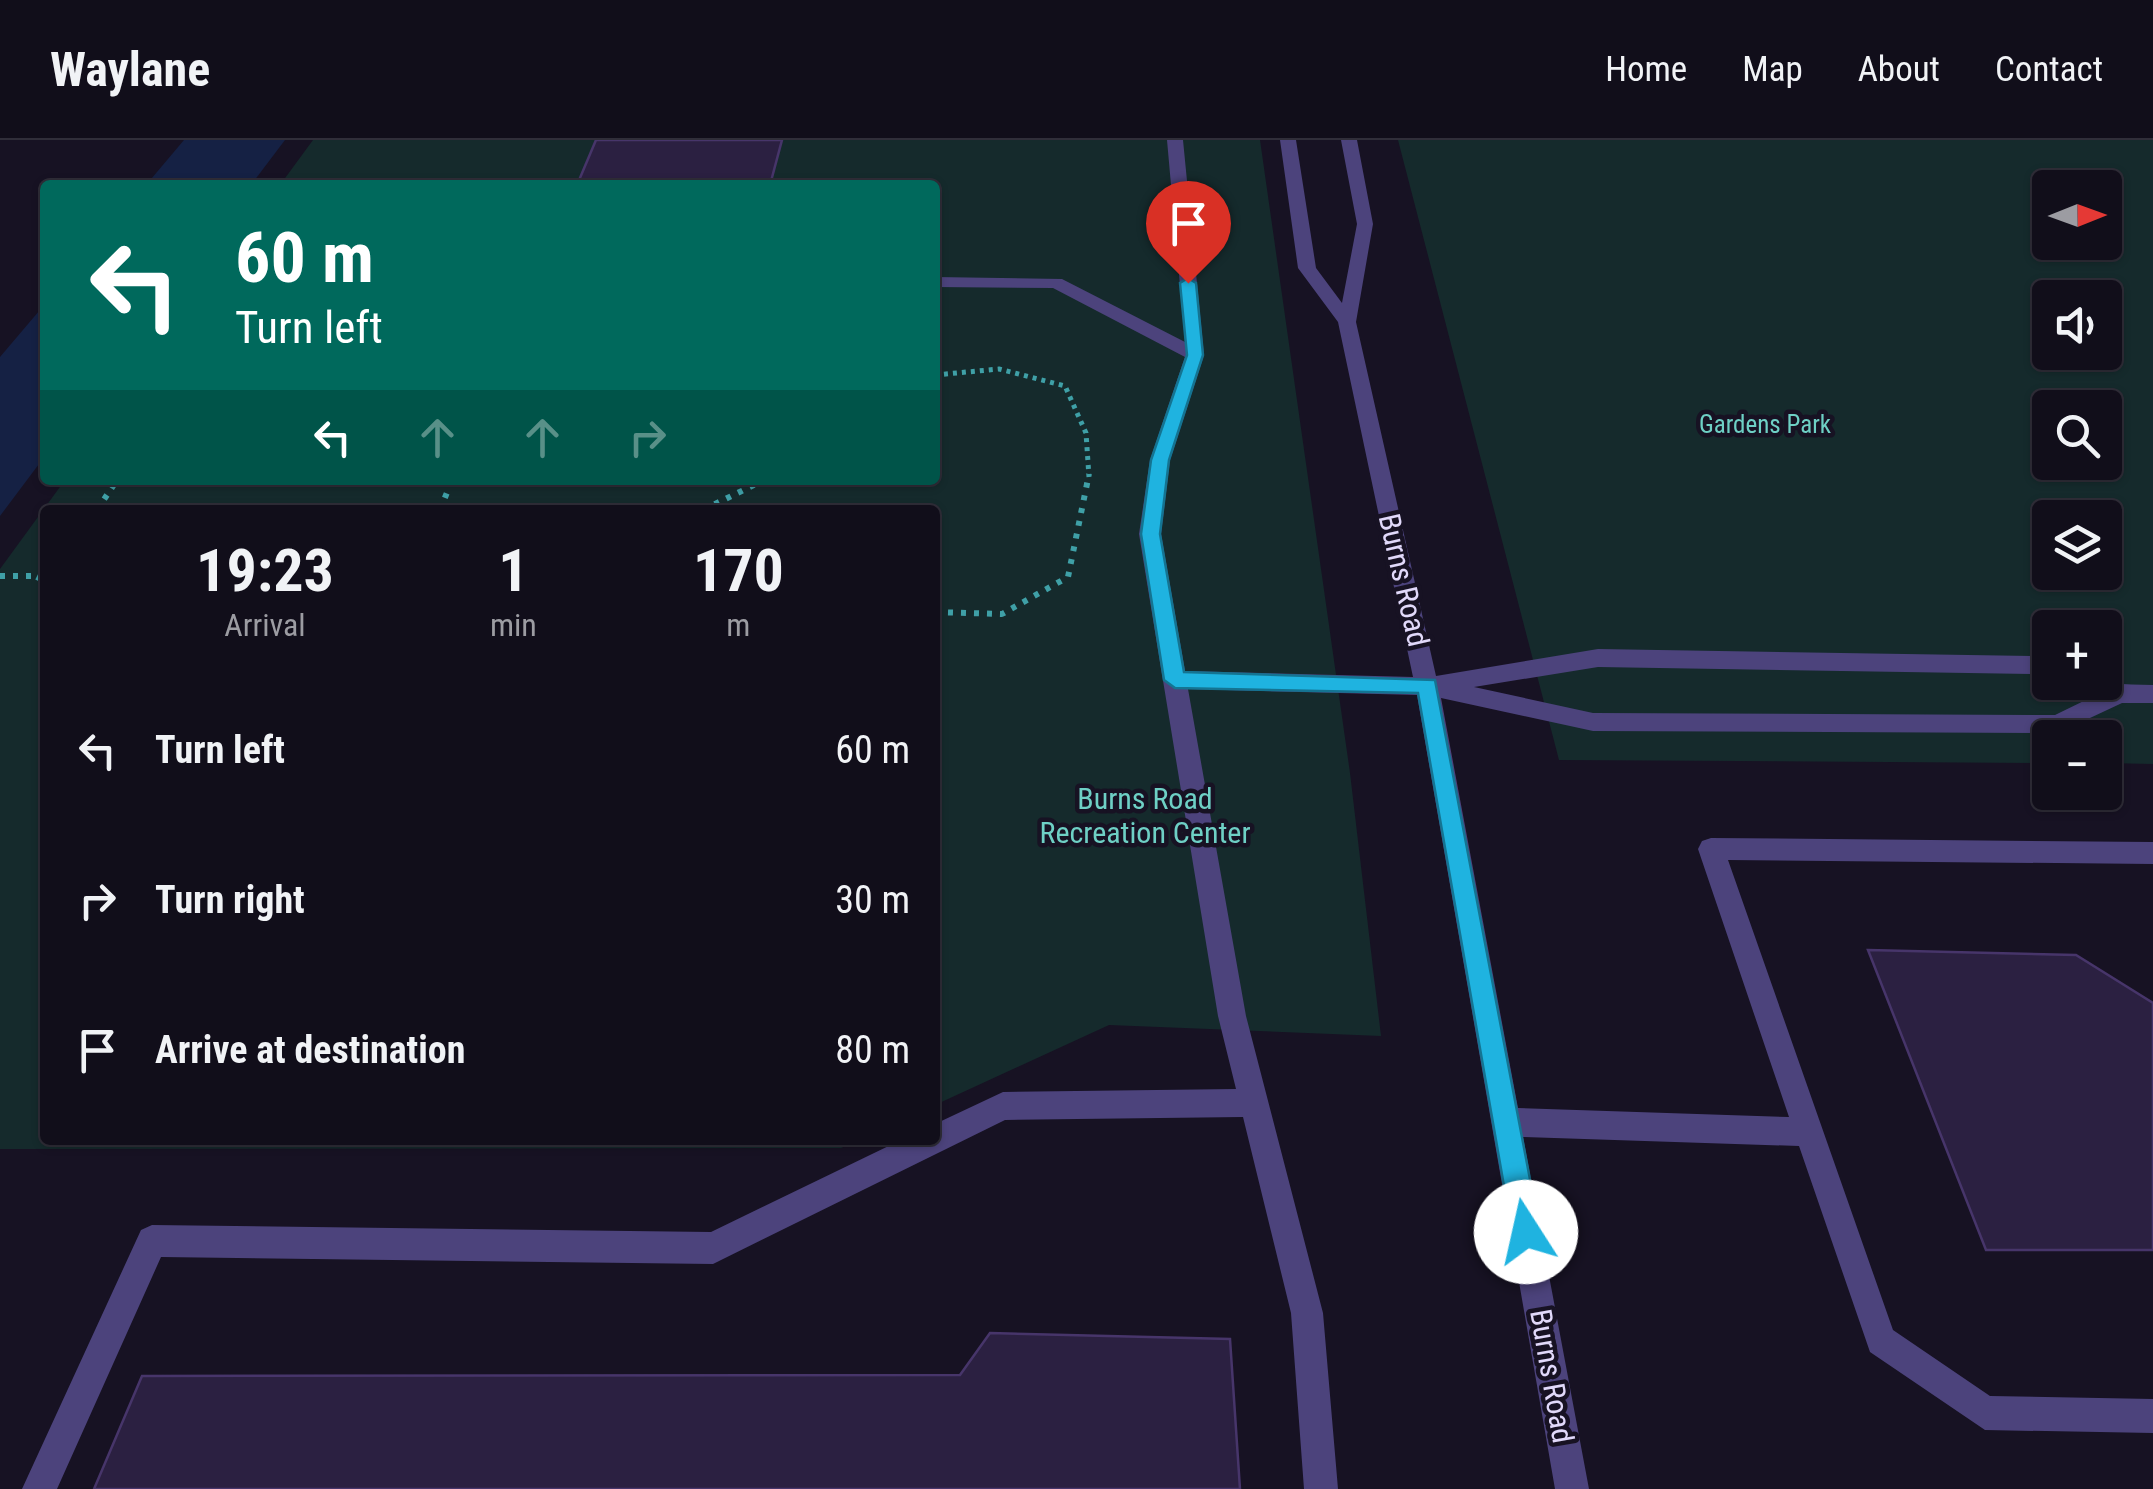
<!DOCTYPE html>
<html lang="en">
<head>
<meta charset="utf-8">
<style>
  :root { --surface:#110e1a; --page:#1e1c27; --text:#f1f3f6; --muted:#9c9ca2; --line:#302e39 }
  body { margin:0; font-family:"Roboto Condensed",sans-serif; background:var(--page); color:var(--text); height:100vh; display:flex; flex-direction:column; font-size:38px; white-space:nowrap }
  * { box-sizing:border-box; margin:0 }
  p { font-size:32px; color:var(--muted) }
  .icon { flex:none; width:55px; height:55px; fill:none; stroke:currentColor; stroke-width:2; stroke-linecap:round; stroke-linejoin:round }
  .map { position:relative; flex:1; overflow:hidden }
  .drawer { position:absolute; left:40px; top:365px; width:900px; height:640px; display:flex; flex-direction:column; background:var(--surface); border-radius:10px; box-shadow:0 2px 8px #0004,0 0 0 2px var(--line) }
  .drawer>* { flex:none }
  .guide { position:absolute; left:40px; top:40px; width:900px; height:305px; border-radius:10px; box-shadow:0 2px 8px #0004,0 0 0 2px var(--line); background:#00695c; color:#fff; overflow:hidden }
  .needle { width:65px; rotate:89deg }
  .buttons { position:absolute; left:2032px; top:30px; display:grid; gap:20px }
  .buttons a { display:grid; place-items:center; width:90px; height:90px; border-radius:10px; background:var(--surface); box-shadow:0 2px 8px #0004,0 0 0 2px var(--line); font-size:50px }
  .pin { position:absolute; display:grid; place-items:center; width:85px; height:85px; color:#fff; margin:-102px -42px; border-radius:50% 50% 50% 0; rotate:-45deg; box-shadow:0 0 10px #0007 }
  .pin .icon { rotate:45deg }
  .me { position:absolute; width:110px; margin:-55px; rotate:350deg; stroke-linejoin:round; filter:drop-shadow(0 0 8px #0008) }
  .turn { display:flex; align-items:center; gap:35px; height:210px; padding:0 30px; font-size:45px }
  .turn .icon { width:130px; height:130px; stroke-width:2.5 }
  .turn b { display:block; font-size:70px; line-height:85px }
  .lanes { display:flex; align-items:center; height:95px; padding:0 30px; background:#0003; justify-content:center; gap:50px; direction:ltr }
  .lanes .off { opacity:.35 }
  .eta { display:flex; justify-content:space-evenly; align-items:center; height:170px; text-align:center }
  .eta b { font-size:60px; font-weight:700; line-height:70px }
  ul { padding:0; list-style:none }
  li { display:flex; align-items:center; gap:30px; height:150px; padding:0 30px }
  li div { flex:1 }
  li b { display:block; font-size:38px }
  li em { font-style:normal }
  header { display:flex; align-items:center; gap:60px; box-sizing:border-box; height:140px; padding:0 50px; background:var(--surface); border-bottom:2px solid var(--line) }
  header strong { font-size:48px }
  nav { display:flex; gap:55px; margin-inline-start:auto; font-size:35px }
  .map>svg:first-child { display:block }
  .green { fill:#152a2c; fill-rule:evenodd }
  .water { fill:#152144 }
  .building { fill:#2b2041; stroke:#47356a; stroke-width:2.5 }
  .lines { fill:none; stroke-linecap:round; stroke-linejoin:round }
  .path-far1 { stroke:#3fa0a7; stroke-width:5; stroke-dasharray:4 5; stroke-linecap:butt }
  .path { stroke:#3fa0a7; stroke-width:6; stroke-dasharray:5 8; stroke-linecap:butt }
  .minor { fill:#4c437c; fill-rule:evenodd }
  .route { fill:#1fb3e0; stroke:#147492; stroke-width:2.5 }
  .labels { text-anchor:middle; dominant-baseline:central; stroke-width:9; stroke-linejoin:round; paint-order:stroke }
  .far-park-label { font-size:25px; fill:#6ed0c5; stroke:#171223 }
  .street-label { font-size:30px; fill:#e1d9fa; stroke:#171223 }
  .park-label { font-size:30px; fill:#6ed0c5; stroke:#171223 }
</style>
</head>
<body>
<header>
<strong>Waylane</strong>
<nav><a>Home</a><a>Map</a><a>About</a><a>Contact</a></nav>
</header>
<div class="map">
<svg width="2153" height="1349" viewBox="0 0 2153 1349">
  <rect width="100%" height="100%" fill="#171223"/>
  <g class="green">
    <path d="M313,0h947l90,633 31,263 -272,-11 -174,80v-595h-890v630h814l-18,8 -841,1v-580l65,-89h870v-295h-655z"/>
    <path d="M1398,0h755v624l-48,-1v-25h-55v25l-491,-3zM2050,48h55v54h-55zM2050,158h55v54h-55zM2050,268h55v54h-55zM2050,378h55v54h-55zM2050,488h55v54h-55z"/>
  </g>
  <g class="water">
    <path d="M184,0h101l-34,45h-105z"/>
    <path d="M45,164v152l-45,60v-159z"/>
  </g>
  <g class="building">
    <path d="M596,0h186l-12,45h-193z"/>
    <path d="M1868,810l208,5 77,48v247h-167z"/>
    <path d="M990,1193l240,6 10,150h-1146l48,-113 818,-1z"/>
  </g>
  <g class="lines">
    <path class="path-far1" d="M935,235l64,-6 66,17 21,47 3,44"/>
    <g class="path">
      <path d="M97,370l20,-30"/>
      <path d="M440,370l12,-30"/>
      <path d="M703,370l61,-30"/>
      <path d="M45,431l-10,5 10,5"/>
      <path d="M0,436h35"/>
      <path d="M935,472l67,2 66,-37 21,-103"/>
    </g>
    <path class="minor" d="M1167,0h16l21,215 -34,105 -9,74 24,137 228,6 -75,-355 -40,-54 -18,-128h16l20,128 26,35 15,-79 -16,-84h16l16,84 -17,98 80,354 162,-27 434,7 18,6v18l-19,-6 -433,-7 -124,20 119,26 462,2 41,-20 -19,-7 -3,-6c28,0 49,3 79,3v18h-31l-64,30 -465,-2 -152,-33 77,410 271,9 -91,-268 4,-8 9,-3 442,4v22l-425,-4 165,470 97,66 163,3v34l-168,-3 -115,-78 -71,-206 -276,-9 66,352h-34l-138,-794 -229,-6 58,327 77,297 15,176h-34l-13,-176 -48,-196 -238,3 -292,144 -552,-7 -104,232h-35l119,-259 11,-5 559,7 190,-92h34v-16l68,-32 233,-3 -18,-73 -79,-482 11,-74 35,-103 -132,-69 -118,-1v-10l127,2 123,63z"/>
  </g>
  <path class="route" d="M1188,138l8,5 7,72 -34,105 -9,74 24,138 251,8 105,552 -4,10 -10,5 -10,-5 -4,-10 -94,-539 -243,-5 -11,-8 -23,-146 10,-74 36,-105 -7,-72z"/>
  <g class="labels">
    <g class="far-park-label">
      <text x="1765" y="284">Gardens Park</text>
    </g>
    <g class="street-label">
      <text transform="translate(1404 440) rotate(77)">Burns Road</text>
      <text transform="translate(1552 1236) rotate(80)">Burns Road</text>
    </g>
    <g class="park-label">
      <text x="1145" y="658">Burns Road<tspan x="1145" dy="34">Recreation Center</tspan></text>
    </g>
  </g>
</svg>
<div class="buttons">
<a><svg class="needle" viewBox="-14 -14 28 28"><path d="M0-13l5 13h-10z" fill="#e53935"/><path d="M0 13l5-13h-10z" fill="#9c9ca2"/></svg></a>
<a><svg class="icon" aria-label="sound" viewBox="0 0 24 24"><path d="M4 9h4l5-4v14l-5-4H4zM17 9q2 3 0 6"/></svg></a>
<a><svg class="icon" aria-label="search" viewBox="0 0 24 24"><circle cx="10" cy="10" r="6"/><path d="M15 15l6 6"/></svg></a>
<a><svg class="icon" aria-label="layers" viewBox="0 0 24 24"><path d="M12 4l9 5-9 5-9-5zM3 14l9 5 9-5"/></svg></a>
<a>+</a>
<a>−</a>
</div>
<div class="pin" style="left:1188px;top:143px;background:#d93025"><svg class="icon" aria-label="arrive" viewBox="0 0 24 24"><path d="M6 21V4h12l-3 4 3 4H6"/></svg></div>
<svg class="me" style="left:1526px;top:1092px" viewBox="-20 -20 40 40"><circle r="19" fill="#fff"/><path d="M0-13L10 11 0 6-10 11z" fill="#1fb3e0"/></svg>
<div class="guide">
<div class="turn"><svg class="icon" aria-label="left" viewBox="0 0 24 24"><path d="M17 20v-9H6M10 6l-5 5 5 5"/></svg><div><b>60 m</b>Turn left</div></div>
<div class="lanes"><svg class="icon" aria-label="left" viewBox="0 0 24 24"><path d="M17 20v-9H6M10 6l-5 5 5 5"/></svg><svg class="icon off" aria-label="ahead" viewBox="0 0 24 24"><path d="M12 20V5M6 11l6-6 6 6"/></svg><svg class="icon off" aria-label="ahead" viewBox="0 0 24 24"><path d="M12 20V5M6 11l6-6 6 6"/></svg><svg class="icon off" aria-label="right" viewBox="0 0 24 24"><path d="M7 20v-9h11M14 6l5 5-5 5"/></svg></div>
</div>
<section class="drawer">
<div class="eta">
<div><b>19:23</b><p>Arrival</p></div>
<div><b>1</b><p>min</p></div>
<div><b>170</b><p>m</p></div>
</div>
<ul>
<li><svg class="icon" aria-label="left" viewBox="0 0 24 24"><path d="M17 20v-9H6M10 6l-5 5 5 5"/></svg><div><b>Turn left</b></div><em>60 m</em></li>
<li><svg class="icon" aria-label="right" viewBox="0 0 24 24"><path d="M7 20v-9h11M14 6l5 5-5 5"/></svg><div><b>Turn right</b></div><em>30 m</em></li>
<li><svg class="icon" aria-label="arrive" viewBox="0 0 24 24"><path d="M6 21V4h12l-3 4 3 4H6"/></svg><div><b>Arrive at destination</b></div><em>80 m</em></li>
</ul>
</section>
</div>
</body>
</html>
